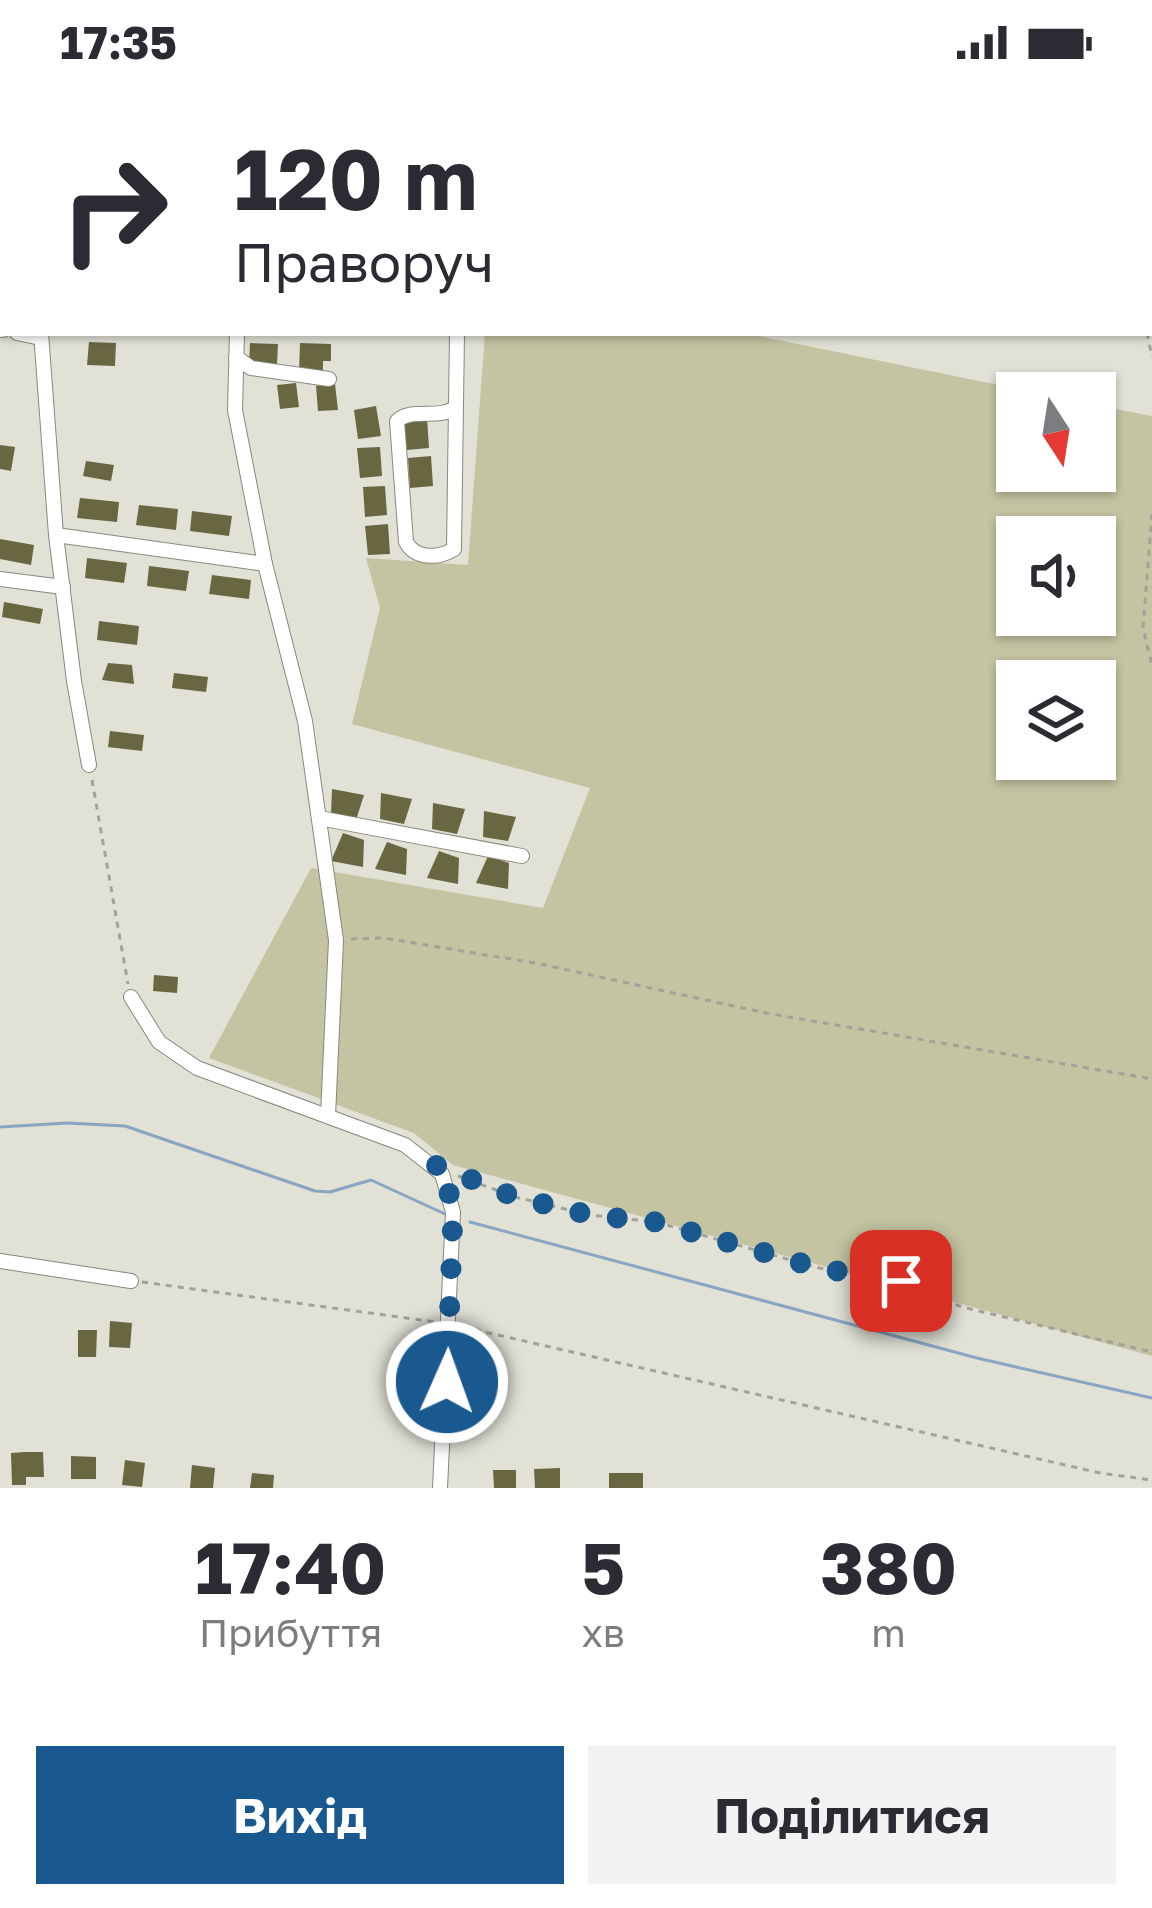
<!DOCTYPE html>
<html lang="uk">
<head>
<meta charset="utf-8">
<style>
  :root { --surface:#fff; --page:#f2f2f3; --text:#2b2b33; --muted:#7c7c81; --accent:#19598f }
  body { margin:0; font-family:"Golos Text",sans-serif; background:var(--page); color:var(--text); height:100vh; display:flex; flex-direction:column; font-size:45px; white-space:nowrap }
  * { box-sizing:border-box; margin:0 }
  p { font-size:39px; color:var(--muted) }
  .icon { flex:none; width:66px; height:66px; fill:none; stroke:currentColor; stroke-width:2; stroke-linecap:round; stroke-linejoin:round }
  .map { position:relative; height:1404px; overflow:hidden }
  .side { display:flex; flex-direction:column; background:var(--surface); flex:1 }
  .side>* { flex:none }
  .guide { position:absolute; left:0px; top:0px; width:1152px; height:252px; box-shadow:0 3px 9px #0004; background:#fff; color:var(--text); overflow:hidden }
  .needle { width:78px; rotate:168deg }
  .buttons { position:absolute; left:996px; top:288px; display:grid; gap:24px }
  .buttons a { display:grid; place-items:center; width:120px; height:120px; border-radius:0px; background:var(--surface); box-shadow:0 3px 9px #0004; font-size:60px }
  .pin { position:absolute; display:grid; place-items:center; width:102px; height:102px; color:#fff; margin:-51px; border-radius:24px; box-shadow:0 6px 18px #0006 }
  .me { position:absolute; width:132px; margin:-66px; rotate:2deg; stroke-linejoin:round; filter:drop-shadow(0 0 9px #0008) }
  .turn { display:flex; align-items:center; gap:42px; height:252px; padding:0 36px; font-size:54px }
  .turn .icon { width:156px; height:156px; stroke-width:2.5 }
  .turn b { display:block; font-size:84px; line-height:102px }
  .eta { display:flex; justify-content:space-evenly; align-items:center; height:204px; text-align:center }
  .eta b { font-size:72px; font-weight:700; line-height:84px }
  .button { display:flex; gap:24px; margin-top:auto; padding:24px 36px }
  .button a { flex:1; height:138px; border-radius:0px; background:var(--accent); color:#fff; font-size:48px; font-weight:700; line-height:138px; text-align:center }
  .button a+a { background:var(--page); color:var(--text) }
  .status { display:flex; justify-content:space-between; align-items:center; height:84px; padding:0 60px; background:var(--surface); direction:ltr }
  .status svg { height:33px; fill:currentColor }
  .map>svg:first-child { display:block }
  .green { fill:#c4c3a2; fill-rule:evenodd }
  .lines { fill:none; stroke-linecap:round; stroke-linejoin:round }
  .stream { stroke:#88a6c4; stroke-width:3 }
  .building { fill:#686742 }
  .minor-casing { stroke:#88887e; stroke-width:16 }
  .path { stroke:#a2a299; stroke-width:3; stroke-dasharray:6 6; stroke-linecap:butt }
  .minor { stroke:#fff; stroke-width:14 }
  .route { stroke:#19598f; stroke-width:21; stroke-dasharray:0 37.8 }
</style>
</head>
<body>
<div class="status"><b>17:35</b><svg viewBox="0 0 49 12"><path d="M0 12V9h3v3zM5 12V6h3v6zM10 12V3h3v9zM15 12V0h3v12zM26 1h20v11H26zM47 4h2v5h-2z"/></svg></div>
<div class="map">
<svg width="1152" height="1404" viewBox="0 0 1152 1404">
  <rect width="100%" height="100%" fill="#e1e1d6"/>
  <path class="green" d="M485,249h259l293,60h-20v78h78v-66l57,11v940l-699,-191 -39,-32 -205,-75 102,-190 232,40 47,-120 -238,-64 28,-116 -14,-50 102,7zM1017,453h78v78h-78zM1017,597h78v78h-78z"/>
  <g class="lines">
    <g class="stream">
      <path d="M295,0l2,3"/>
      <path d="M0,1043l67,-4 58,3 190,65 15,1 41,-12 74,34"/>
      <path d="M470,1138l507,136 175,40"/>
    </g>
  </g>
  <g class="building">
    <path d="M89,258l27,1 -1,23 -28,-1z"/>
    <path d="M250,259l28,1 -1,20 -28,-1z"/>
    <path d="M300,259l31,1v17h-8v12l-24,-1z"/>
    <path d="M296,299l3,24 -19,2 -3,-24z"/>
    <path d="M335,300l3,26 -20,1 -2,-25z"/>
    <path d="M376,322l5,30 -23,3 -4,-29z"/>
    <path d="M427,334l2,30 -22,2 -3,-30z"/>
    <path d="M0,361l15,2 -4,24 -11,-2z"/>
    <path d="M380,363l2,29 -22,2 -3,-30z"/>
    <path d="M431,372l2,30 -23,2 -2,-30z"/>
    <path d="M86,377l28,4 -3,16 -28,-5z"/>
    <path d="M385,402l2,29 -22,2 -2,-30z"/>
    <path d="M80,414l39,4 -2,20 -40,-4z"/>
    <path d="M139,421l39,4 -2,21 -40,-5z"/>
    <path d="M192,427l40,5 -3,20 -39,-5z"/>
    <path d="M388,440l2,30 -22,1 -3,-29z"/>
    <path d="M0,455l34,6 -3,20 -31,-6z"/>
    <path d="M87,474l40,5 -3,20 -39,-5z"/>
    <path d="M149,482l40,5 -3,20 -39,-5z"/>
    <path d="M212,491l39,5 -2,19 -40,-5z"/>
    <path d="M4,518l39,7 -3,15 -38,-7z"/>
    <path d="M99,537l40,5 -2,19 -40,-5z"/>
    <path d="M108,579l24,2 2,19 -32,-4z"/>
    <path d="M174,589l34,4 -2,15 -34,-4z"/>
    <path d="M110,647l34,4 -2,16 -34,-4z"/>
    <path d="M332,705l32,6 -8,25 -25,-5z"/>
    <path d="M381,709l31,6 -8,25 -24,-5z"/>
    <path d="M433,719l32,6 -8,25 -25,-5z"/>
    <path d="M484,727l32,6 -8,24 -25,-4z"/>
    <path d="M343,749l21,7 -1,27 -32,-6z"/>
    <path d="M387,758l20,7 -1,26 -31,-6z"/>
    <path d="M439,767l20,7 -1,26 -31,-6z"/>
    <path d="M488,772l21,7 -1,26 -32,-6z"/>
    <path d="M154,891l24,2 -1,16 -24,-2z"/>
    <path d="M110,1237l22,2 -2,25 -21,-1z"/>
    <path d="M78,1246h19l-1,27h-18z"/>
    <path d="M412,1263l23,1v25h-22z"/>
    <path d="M25,1368h18l1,25h-18v8h-14l-1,-32z"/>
    <path d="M71,1372l25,1v22h-25z"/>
    <path d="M125,1376l20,3 -3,24 -20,-2z"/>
    <path d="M192,1381l23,3 -2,20h-23z"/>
    <path d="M560,1384v20h-25l-1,-19z"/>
    <path d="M493,1386h23v18h-22z"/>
    <path d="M252,1389l22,2 -1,13h-23z"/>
    <rect x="609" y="1389" width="34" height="15"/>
  </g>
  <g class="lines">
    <g class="minor-casing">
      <g id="minor">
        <path d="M272,0l2,3"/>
        <path d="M308,0l3,3"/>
        <path d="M465,0v3"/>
        <path d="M635,0v3"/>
        <path d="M810,0l1,3"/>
        <path d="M0,48l3,1"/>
        <path d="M0,150l3,1"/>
        <path d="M0,246h3"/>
        <path d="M17,249l24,5"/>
        <path d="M41,249l15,202 18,146 15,84"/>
        <path d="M237,249l-2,77 30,154 40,157 31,219 -8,176"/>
        <path d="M236,273l15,11 78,11"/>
        <path d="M455,324c-18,12 -43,-1 -58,13l9,121c9,17 32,17 48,7l3,-216"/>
        <path d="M56,451l209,29"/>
        <path d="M0,495l63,8"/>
        <path d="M319,734l203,38"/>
        <path d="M131,913l28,45 38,26 208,77 37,29 11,38 -13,276"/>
        <path d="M0,1177l131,20"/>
      </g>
    </g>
    <g class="path">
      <path d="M1139,3v-3"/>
      <path d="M1147,249l5,24"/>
      <path d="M1152,430l-9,114 9,37"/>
      <path d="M92,696l36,204"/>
      <path d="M351,855l33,-1 151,25 231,50 386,66"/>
      <path d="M458,1092l57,21 75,18 66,7 163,46 82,13 61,26 190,45"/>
      <path d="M142,1198l294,40"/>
      <path d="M463,1243l637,146 52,7"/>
    </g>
    <use href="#minor" class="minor"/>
  </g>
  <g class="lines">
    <path class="route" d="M447,1298l6,-170 -5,-24 -15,-24 82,33 75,18 66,7 163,46 82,13"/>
  </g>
</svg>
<div class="buttons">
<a><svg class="needle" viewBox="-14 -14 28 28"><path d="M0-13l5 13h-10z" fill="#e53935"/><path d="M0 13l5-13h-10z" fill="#7c7c81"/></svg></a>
<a><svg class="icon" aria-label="sound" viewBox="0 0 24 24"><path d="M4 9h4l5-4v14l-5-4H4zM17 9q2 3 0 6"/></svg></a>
<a><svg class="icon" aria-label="layers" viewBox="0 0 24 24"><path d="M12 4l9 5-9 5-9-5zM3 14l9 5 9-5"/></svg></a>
</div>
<div class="pin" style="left:901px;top:1197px;background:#d93025"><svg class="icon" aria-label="arrive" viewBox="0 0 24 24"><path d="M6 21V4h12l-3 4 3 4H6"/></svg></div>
<svg class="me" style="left:447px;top:1298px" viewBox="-20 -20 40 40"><circle r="17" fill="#19598f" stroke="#fff" stroke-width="3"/><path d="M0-11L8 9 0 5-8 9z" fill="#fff"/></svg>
<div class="guide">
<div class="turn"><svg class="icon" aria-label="right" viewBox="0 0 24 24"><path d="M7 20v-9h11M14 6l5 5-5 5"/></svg><div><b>120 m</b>Праворуч</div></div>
</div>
</div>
<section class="side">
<div class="eta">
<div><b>17:40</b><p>Прибуття</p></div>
<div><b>5</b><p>хв</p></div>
<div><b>380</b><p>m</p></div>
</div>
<div class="button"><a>Вихід</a><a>Поділитися</a></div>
</section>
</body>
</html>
